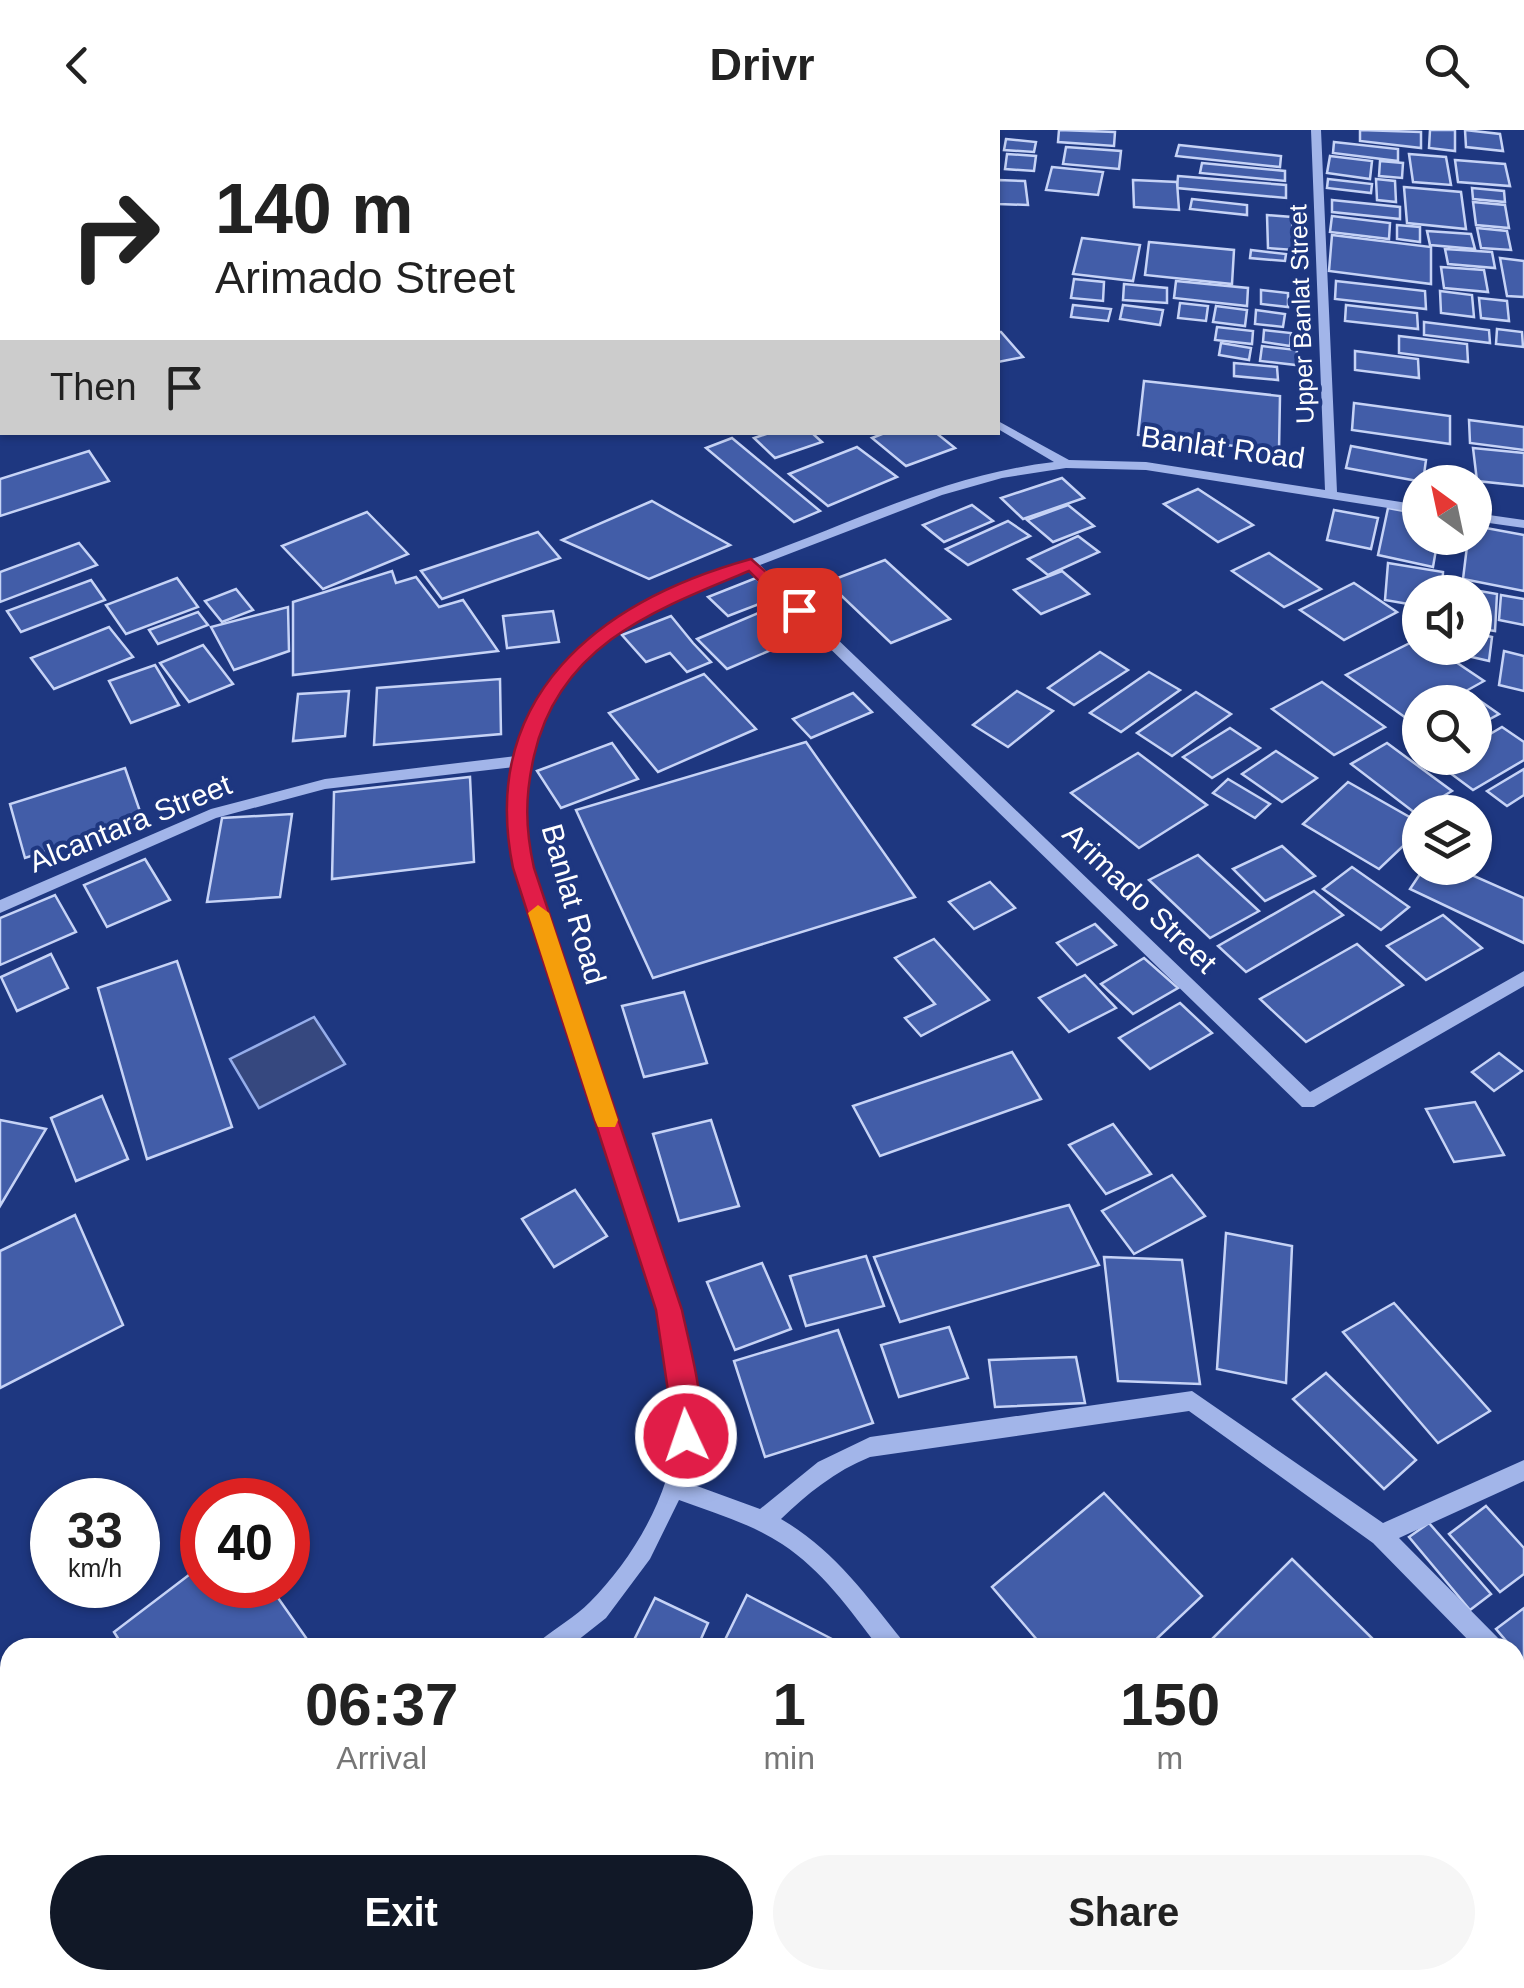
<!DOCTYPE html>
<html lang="en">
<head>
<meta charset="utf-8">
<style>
  :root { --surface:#fff; --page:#f6f6f6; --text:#222; --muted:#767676; --accent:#111827 }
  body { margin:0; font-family:Helvetica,sans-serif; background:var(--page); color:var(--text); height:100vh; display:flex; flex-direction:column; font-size:38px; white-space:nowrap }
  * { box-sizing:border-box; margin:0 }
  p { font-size:32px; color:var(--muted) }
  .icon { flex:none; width:55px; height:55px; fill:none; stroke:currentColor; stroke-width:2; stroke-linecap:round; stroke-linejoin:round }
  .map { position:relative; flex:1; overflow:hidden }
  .side { position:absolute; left:0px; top:1508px; width:1525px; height:352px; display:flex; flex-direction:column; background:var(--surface); border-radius:30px 30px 0 0; box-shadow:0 2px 8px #0004 }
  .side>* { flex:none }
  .guide { position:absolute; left:0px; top:0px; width:1000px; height:305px; box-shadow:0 2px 8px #0004; background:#fff; color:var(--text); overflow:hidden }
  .needle { width:65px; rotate:327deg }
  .controls { position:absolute; left:1402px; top:335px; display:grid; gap:20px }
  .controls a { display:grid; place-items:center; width:90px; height:90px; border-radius:50%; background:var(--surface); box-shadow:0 2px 8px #0004; font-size:50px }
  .speed { position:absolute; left:30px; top:1348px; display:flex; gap:20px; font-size:50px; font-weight:700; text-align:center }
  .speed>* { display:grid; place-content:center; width:130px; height:130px; border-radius:50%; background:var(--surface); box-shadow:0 2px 8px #0004; line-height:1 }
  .speed small { font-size:25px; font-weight:400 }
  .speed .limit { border:15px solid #d22; background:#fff; color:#111 }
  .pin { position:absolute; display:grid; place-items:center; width:85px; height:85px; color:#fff; margin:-42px; border-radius:20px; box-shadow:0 5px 15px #0006 }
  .me { position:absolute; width:110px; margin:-55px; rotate:357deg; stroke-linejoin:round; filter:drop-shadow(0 0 8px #0008) }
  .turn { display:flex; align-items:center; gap:35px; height:210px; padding:0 50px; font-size:45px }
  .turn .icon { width:130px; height:130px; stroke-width:2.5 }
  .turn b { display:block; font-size:70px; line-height:85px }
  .then { display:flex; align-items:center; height:95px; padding:0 50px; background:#0003; gap:20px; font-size:38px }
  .eta { display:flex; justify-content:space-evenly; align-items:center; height:170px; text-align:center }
  .eta b { font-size:60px; font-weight:700; line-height:70px }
  .button { display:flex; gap:20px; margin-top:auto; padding:20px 50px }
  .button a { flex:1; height:115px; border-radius:60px; background:var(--accent); color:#fff; font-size:40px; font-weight:700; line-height:115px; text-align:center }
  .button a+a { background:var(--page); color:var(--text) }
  header { display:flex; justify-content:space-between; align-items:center; height:130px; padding:0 50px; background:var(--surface); font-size:45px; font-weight:700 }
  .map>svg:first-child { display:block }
  .water { fill:#36487f; stroke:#95adea; stroke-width:2.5 }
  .building { fill:#425da8; stroke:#c6d3f6; stroke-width:2.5 }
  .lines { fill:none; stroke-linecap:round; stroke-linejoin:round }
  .minor { fill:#a2b5e9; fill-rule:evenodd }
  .route { fill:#e11d48; stroke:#92132f; stroke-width:2.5 }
  .slow { fill:#f59e0b }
  .labels { text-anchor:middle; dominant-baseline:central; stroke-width:8; stroke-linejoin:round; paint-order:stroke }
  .far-street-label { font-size:25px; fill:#fff; stroke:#1e3780 }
  .street-label { font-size:30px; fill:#fff; stroke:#1e3780 }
</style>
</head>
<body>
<header><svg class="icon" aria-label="back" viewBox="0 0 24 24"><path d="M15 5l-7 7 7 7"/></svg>Drivr<svg class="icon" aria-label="search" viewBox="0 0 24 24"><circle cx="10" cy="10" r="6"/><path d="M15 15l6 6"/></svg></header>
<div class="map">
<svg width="1524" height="1858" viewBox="0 0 1524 1858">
  <rect width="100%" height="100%" fill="#1e3780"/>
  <path class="water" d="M314,887l31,47 -86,44 -29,-49z"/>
  <g class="building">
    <path d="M1059,0l56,2 -1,14 -56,-4z"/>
    <path d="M1360,0l61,2v16l-61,-7z"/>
    <path d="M1430,0h25v21l-26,-3z"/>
    <path d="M1465,0l35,4 3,17 -37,-4z"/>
    <path d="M1006,9l30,3 -2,10 -30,-2z"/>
    <path d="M1334,12l64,7v12l-65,-8z"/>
    <path d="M1179,15l102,11 -1,11 -104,-11z"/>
    <path d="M1066,17l55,4 -2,18 -56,-5z"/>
    <path d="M1007,24l29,2 -2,15 -29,-2z"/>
    <path d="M1409,24l37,3 5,28 -38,-3z"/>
    <path d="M1330,26l42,5 -2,18 -43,-6z"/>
    <path d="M1455,30l50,4 5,22 -52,-4z"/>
    <path d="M1380,31l23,2 -1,15 -23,-2z"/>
    <path d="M1202,33l83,8v10l-85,-8z"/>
    <path d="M1052,37l51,5 -5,23 -52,-5z"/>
    <path d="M1178,46l108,9v13l-109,-10z"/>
    <path d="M1328,49l44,5 -1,9 -44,-5z"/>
    <path d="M1376,49l19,2 1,21 -19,-2z"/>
    <path d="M998,50l27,1 3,24 -30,-1z"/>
    <path d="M1133,50l44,2 2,28 -45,-3z"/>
    <path d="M1404,57l57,5 5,37 -59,-6z"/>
    <path d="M1472,58l32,3 1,11 -32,-3z"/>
    <path d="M1192,69l55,6v10l-57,-6z"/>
    <path d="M1332,70l68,7v12l-68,-7z"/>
    <path d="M1473,72l32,3 4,23 -33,-3z"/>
    <path d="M1267,85l25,2 2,33 -26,-2z"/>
    <path d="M1332,86l58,7 -1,16 -59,-7z"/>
    <path d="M1397,95l23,2v15l-23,-3z"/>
    <path d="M1477,98l30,3 4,19 -30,-2z"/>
    <path d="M1427,101l44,3 4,15 -45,-4z"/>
    <path d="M1332,105l99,12v37l-102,-13z"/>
    <path d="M1082,108l58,7 -7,36 -60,-7z"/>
    <path d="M1149,112l85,8 -2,34 -87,-9z"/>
    <path d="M1445,119l47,3 3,16 -47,-4z"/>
    <path d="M1251,120l35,4 -1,7 -35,-3z"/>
    <path d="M1500,128l24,3v36l-17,-1z"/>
    <path d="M1441,137l43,3 4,22 -44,-4z"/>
    <path d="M1074,149l30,3 -1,19 -32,-3z"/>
    <path d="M1176,151l72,7 -1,18 -73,-8z"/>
    <path d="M1336,151l89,10 1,18 -91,-10z"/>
    <path d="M1124,154l43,4v15l-44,-3z"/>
    <path d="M1261,160l27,3v14l-27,-3z"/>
    <path d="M1440,161l32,4 2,22 -33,-4z"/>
    <path d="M1479,168l28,3 2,20 -28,-3z"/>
    <path d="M1180,173l28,3 -2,15 -28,-3z"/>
    <path d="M1073,175l38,4 -3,12 -37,-4z"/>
    <path d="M1123,175l40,5 -3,15 -40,-6z"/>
    <path d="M1346,175l71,8 1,16 -73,-8z"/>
    <path d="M1216,176l31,4 -2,16 -32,-4z"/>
    <path d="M1256,180l29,4 -2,13 -28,-3z"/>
    <path d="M1424,192l65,8 1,13 -66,-8z"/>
    <path d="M1217,197l36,4 -1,13 -37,-4z"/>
    <path d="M1497,199l25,3 1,15 -27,-3z"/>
    <path d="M1264,200l27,3 -1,13 -27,-4z"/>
    <path d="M998,202h3l22,25 -25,5z"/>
    <path d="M1399,206l68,8 1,18 -69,-9z"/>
    <path d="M1221,213l30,5 -2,12 -30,-5z"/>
    <path d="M1262,216l35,4 -1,15 -36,-4z"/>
    <path d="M1355,221l63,8 1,19 -64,-8z"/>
    <path d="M1234,233l43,4 1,13 -44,-4z"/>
    <path d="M1144,251l136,15 -1,55 -141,-16z"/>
    <path d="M1354,273l96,13v28l-98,-14z"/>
    <path d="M1469,290l55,7v23l-54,-7z"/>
    <path d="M772,302h39l11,10 -47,16 -21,-20z"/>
    <path d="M887,302h48l20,16 -49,18 -34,-28z"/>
    <path d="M732,308l88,73 -26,11 -88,-74z"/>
    <path d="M1351,316l75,14 -3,22 -77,-14z"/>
    <path d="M857,317l40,30 -69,29 -39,-32z"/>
    <path d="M1473,318l51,5v33l-47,-5z"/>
    <path d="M89,321l20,30 -109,35v-37z"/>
    <path d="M1062,348l22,20 -61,21 -22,-21z"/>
    <path d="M1198,359l55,36 -35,17 -54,-38z"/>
    <path d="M652,371l78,44 -81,34 -87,-39z"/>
    <path d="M972,375l21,16 -49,21 -21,-17z"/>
    <path d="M1068,375l26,21 -41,16 -26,-22z"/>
    <path d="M1388,378l32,6v24h18l-5,29 -55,-12z"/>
    <path d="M1334,380l44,8 -7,31 -44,-9z"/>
    <path d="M367,382l41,42 -85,35 -41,-43z"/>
    <path d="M1008,391l22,15 -62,29 -22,-16z"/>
    <path d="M1475,396l49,9v56l-61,-12 5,-41h7z"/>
    <path d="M538,402l22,26 -118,41 -21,-28z"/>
    <path d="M1078,406l21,16 -51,23 -20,-16z"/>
    <path d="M79,413l18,22 -97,37v-30z"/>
    <path d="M1269,423l52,36 -37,18 -52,-36z"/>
    <path d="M885,430l65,59 -59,24 -64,-61z"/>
    <path d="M1388,433l55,9 -1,20h-22v14l-35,-6z"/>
    <path d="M392,441l4,12 20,-6 23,30 24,-7 35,51 -205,24v-73z"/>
    <path d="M1062,441l27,23 -48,20 -27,-24z"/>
    <path d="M177,448l21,29 -72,27 -20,-29z"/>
    <path d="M756,448l19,20 -47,18 -20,-19z"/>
    <path d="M91,450l14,20 -84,32 -14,-21z"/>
    <path d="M1354,453l43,29 -53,28 -44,-30z"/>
    <path d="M1451,456l46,8 -2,37 -20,-3v-36h-25z"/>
    <path d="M236,459l17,21 -31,12 -17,-21z"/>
    <path d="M1501,465l23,4v26l-25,-5z"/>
    <path d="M777,475l31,29 -81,35 -30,-30z"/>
    <path d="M288,477l1,44 -55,19 -23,-43z"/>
    <path d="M553,481l6,31 -52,6 -4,-32z"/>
    <path d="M198,482l10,13 -50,19 -9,-14z"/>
    <path d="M671,486l22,27 18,19 -24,10 -17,-19 -24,9 -24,-27z"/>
    <path d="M109,497l24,30 -79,32 -23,-31z"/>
    <path d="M1475,503l17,4 -3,24 -39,-9 1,-4h24z"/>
    <path d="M1420,508v10h15l49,33 -18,10 33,23 -24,13v-25h-55v26l-74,-53z"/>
    <path d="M203,515l30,39 -44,18 -29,-39z"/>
    <path d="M1504,521l20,5v35l-25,-6z"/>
    <path d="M1100,522l28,18 -54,35 -26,-17z"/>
    <path d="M155,535l24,40 -48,18 -22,-42z"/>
    <path d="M1149,542l31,18 -59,42 -31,-19z"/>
    <path d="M704,544l52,55 -98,43 -49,-59z"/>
    <path d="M500,549l1,55 -127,11 3,-57z"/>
    <path d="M1322,552l63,45 -51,28 -62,-46z"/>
    <path d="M349,561l-4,45 -52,5 5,-47z"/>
    <path d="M1017,561l36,20 -45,36 -35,-22z"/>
    <path d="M1196,562l35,22 -59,42 -35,-23z"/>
    <path d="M853,563l19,19 -61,26 -18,-19z"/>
    <path d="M1502,597l22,15v18l-51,30 -35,-26 12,-6h25v-15z"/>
    <path d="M1230,598l30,20 -48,30 -29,-21z"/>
    <path d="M806,612l109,155 -262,81 -77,-168z"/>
    <path d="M612,613l26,36 -77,29 -24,-37z"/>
    <path d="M1387,613l65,48 -37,22 -64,-49z"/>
    <path d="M1276,621l41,27 -35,24 -40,-28z"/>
    <path d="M1138,623l69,52 -68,43 -68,-55z"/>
    <path d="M125,638l18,52 -118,38 -15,-54z"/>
    <path d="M1524,639v26l-17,11 -20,-15z"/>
    <path d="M470,647l4,85 -142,17 2,-87z"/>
    <path d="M1228,649l42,25 -15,14 -42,-25z"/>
    <path d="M1348,652l72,41v7l-41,39 -76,-45z"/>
    <path d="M292,684l-12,83 -73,5 15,-84z"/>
    <path d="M1282,716l33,30 -50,25 -32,-32z"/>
    <path d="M1198,725l61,56 -49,27 -61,-58z"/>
    <path d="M145,729l25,41 -63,27 -23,-42z"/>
    <path d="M1352,737l57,40 -28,23 -58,-41z"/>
    <path d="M1424,738h32l68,30v45l-114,-54z"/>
    <path d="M990,752l25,26 -41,21 -25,-27z"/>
    <path d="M1314,761l29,24 -97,57 -28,-26z"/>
    <path d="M55,765l21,37 -76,33v-47z"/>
    <path d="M1443,785l39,33 -56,32 -39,-34z"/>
    <path d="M1095,794l21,21 -39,20 -20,-22z"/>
    <path d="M934,809l55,61 -68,36 -16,-18 30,-14 -40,-46z"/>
    <path d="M1357,814l46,41 -97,57 -46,-43z"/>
    <path d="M51,824l17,34 -51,23 -16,-34z"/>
    <path d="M1144,828l34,30 -45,26 -32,-30z"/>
    <path d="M177,831l55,166 -85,32 -49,-171z"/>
    <path d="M1085,845l31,33 -47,24 -30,-34z"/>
    <path d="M684,862l23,71 -63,14 -22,-71z"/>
    <path d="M1180,873l32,30 -62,36 -31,-31z"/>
    <path d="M1012,922l29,47 -161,57 -27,-50z"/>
    <path d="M1499,923l23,18 -28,20 -22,-19z"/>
    <path d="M102,966l26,63 -52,22 -25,-63z"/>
    <path d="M1475,972l29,53 -50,7 -28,-53z"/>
    <path d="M0,990l46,9 -46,77z"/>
    <path d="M711,990l28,86 -60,15 -26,-87z"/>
    <path d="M1113,994l38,50 -45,20 -37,-49z"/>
    <path d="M1172,1045l33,41 -71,38 -32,-43z"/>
    <path d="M575,1060l32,46 -53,31 -32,-48z"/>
    <path d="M1069,1075l30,60 -199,57 -26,-65z"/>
    <path d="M75,1085l48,110 -123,63v-137z"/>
    <path d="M1226,1103l66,13 -6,137 -69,-14z"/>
    <path d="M866,1126l18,50 -78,20 -16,-50z"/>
    <path d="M1104,1127l78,3 18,124 -82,-3z"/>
    <path d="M762,1133l29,66 -56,21 -28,-68z"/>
    <path d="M1394,1173l96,108 -52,32 -95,-111z"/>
    <path d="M949,1197l19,51 -69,19 -18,-52z"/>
    <path d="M838,1200l35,93 -108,34 -31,-96z"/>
    <path d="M1076,1227l9,46 -90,4 -6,-47z"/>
    <path d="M1326,1243l90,87 -32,29 -91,-90z"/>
    <path d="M1104,1363l98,103 -55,52h-103l-52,-61z"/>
    <path d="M1486,1376l38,42v26l-24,18 -51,-58z"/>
    <path d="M1429,1393l62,71 -21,16 -61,-73z"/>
    <path d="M1292,1429l90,89h-179z"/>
    <path d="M202,1435v20h67l40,57 -6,6h-179l-10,-16z"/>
    <path d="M747,1465l85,44 -3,9h-108z"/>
    <path d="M655,1468l53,25 -11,25h-67z"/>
    <path d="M1524,1478v54l-28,-33z"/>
    <path d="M1515,1575l9,9v87l-9,-10z"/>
    <path d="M1515,1661l9,10v92l-9,-10z"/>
    <path d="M1515,1753l9,10v34l-9,11z"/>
    <path d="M278,1850h65l8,8h-80z"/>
    <path d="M676,1850h318l-8,8h-305z"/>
    <path d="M1297,1850h167l-8,8h-152z"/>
  </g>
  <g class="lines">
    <g class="minor">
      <path d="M545,0h23l2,2h-21z"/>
      <path d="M757,0h10v2h-9z"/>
      <path d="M1311,0h10l16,362 83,13v8l-274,-43 -80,-2 -64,10 -60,17 -182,70 550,527 214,-121v15l-210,121h-12l-553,-537c-109,45 -212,90 -224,222 -2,24 4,52 7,76l147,442c12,58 25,114 7,172l74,27 58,-47 52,-25 322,-46 191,132 141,-63v21l-125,57 101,102 3,8h-27l-103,-105 -184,-132 -319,46c-35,14 -63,37 -89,62 51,29 85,76 121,121l3,8h-26c-29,-38 -57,-78 -97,-104 -32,-21 -68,-31 -103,-44l-29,59 -44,59 -38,30h-30l3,-8c16,-13 34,-23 49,-38 43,-43 81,-108 86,-170 2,-40 -9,-82 -17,-122l-143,-442 -7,-73 5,-28 -189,22 -109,29 -216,95v-13l211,-91 114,-30 191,-23c8,-44 37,-86 72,-113 64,-51 145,-76 219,-105 81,-32 160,-66 247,-76l-56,-33v-8l71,39 77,2 179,28z"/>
      <rect x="0" y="165" width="2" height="7"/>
      <path d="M1475,383l49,7v8l-49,-7z"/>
      <path d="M1515,1530l9,4v27l-9,-4z"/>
      <path d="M162,1850h28l-4,8h-28z"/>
      <path d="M1163,1850h29l4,8h-29z"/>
    </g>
  </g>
  <path class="route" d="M751,429l54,47v8h-13l-43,-43c-95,39 -190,74 -215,185 -9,40 -9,71 0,112l148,442c7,35 28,103 14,135l-10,4 -10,-4 -20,-135 -143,-442c-35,-172 86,-267 238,-309z"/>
  <path class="slow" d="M538,775l11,8 69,207 -3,7h-17l-3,-7 -67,-207z"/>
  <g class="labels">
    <g class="far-street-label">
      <text transform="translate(1301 184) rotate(-92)">Upper Banlat Street</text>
    </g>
    <g class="street-label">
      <text transform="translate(1223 317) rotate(8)">Banlat Road</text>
      <text transform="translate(130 693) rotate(-22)">Alcantara Street</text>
      <text transform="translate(1140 768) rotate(44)">Arimado Street</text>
      <text transform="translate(574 774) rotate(74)">Banlat Road</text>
    </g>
  </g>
</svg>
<div class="controls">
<a><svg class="needle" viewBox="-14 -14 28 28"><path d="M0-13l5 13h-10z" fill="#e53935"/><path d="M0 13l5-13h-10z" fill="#767676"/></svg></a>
<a><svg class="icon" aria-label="sound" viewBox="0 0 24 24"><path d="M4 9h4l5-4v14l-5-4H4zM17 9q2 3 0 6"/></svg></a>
<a><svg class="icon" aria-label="search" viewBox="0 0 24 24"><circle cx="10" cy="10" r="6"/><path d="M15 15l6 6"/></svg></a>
<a><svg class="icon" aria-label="layers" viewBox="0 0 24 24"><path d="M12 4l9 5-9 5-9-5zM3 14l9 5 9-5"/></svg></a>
</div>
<div class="speed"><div>33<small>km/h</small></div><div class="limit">40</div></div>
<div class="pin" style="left:799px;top:480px;background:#d93025"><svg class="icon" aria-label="arrive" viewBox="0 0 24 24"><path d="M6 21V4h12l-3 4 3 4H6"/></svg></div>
<svg class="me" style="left:686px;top:1306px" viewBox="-20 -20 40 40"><circle r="17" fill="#e11d48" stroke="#fff" stroke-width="3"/><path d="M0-11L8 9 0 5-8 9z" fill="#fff"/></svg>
<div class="guide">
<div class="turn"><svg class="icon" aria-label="right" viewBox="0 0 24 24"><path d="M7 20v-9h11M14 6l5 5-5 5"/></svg><div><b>140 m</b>Arimado Street</div></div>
<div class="then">Then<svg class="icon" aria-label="arrive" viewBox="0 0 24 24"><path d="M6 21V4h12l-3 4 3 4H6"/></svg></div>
</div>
<section class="side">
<div class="eta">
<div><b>06:37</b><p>Arrival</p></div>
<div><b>1</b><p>min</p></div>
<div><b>150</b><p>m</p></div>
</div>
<div class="button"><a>Exit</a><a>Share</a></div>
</section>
</div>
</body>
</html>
